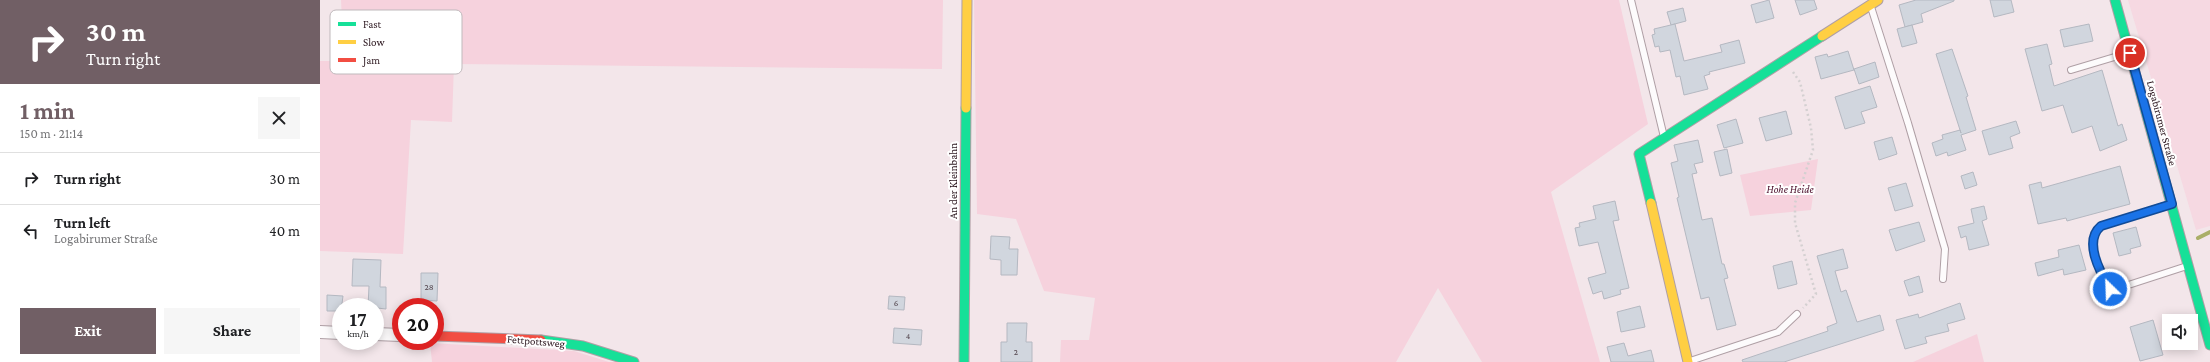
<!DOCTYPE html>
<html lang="en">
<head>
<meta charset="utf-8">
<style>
  :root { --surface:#fff; --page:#f6f6f6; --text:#202124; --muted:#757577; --line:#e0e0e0; --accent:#715f65 }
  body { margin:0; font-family:"Crimson Pro",serif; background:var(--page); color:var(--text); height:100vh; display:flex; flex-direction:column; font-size:15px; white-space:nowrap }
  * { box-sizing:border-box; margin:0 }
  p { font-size:13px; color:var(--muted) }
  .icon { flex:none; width:22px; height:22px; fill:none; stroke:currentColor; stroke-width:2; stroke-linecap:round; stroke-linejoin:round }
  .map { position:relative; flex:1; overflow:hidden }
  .details { display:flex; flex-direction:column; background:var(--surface); width:320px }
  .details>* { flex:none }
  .hud { background:#715f65; color:#fff; overflow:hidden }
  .tools { position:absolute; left:1842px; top:314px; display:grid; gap:8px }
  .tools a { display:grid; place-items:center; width:36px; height:36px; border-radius:0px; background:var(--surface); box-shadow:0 2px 10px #0003; font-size:20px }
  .speed { position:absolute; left:12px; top:298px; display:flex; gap:8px; font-size:20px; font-weight:700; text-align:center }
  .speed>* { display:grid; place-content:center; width:52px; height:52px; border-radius:50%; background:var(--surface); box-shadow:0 2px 10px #0003; line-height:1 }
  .speed small { font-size:10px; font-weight:400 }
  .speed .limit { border:6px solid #d22; background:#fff; color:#111 }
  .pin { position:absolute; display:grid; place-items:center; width:34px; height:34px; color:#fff; margin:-17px; border:2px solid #fff; border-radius:50%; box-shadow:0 1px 4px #0007 }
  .me { position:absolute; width:44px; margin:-22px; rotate:336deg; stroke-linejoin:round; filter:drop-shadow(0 0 3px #0008) }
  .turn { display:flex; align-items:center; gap:14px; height:84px; padding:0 20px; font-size:18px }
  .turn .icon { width:52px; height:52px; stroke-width:2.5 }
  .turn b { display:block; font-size:28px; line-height:34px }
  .round { display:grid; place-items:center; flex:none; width:42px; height:42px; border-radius:0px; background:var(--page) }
  .overview { display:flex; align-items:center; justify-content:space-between; height:68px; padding:0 20px }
  h1 { font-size:24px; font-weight:700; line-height:30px; color:var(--accent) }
  .primary-button { display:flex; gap:8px; margin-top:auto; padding:8px 20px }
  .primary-button a { flex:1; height:46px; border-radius:0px; background:var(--accent); color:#fff; font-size:16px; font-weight:700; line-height:46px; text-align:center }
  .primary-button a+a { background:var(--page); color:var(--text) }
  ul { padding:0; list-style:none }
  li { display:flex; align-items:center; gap:12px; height:52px; padding:0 20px; border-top:1px solid var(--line) }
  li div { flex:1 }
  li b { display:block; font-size:15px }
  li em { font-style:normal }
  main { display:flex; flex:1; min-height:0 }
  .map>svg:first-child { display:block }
  .built { fill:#f6d9e2 }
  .green { fill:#f6d2dd }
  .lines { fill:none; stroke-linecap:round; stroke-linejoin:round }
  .stream { stroke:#aaaf68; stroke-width:4 }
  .building { fill:#d1d6de; stroke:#b4b8c1 }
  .lane-casing { stroke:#af9fa5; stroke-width:8 }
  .street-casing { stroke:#af9fa5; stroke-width:14 }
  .fast-casing { stroke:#af9fa5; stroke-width:11 }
  .slow-casing { stroke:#af9fa5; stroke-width:11 }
  .jam-casing { stroke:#af9fa5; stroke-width:11 }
  .path { stroke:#d4d0d1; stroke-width:2.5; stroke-dasharray:2 3; stroke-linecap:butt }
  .lane { stroke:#fdfbfc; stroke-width:6 }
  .street { stroke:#fdfbfc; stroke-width:12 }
  .fast { stroke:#16e098; stroke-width:9 }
  .slow { stroke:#ffcf43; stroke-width:9 }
  .jam { stroke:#f24e42; stroke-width:9 }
  .route-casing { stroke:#114b97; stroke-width:10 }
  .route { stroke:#1a73e8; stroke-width:7 }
  .labels { text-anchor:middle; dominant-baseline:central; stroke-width:4; stroke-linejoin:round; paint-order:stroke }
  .number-label { font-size:9px; fill:#54464e }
  .street-label { font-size:11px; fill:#2b161e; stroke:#fff }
  .park-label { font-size:11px; font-style:italic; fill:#4c0f2b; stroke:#fff }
  .key { fill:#fff; stroke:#bfb9bc; stroke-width:1 }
  .key-label { font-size:11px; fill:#2b161e }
</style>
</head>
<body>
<main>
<section class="details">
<div class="hud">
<div class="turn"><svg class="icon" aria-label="right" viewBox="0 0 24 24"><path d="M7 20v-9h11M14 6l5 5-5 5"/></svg><div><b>30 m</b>Turn right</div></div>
</div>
<div class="overview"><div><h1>1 min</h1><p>150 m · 21:14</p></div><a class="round"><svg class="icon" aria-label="close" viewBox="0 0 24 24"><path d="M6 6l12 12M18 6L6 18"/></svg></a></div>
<ul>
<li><svg class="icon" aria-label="right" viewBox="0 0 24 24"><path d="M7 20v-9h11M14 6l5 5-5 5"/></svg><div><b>Turn right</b></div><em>30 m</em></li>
<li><svg class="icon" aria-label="left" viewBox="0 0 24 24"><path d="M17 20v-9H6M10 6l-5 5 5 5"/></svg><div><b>Turn left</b><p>Logabirumer Straße</p></div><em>40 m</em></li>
</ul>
<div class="primary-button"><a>Exit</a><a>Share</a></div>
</section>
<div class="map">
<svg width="1890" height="362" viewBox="0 0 1890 362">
  <rect width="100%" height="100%" fill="#f3e6ea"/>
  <path class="built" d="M1808,0h82v226l-14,4z"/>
  <g class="green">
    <path d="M21,0h602l-1,69 -488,-5 -2,58 -41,-2 -8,134 -83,-3v-190h24z"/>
    <path d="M654,0h645l29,124 -97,68 49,170h-118l-44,-74 -42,74h-336l1,-22h28l6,-42 -51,-7 -28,-72 -39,-5z"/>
    <path d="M1498,159l-7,51 -61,6 -10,-41z"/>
    <path d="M1657,334l7,28h-71z"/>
    <path d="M110,343l144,8 35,11h-177z"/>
  </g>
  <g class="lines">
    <path class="stream" d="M1878,238l12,-6"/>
  </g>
  <g class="building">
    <path d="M1449,0l5,18 -18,5 -5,-18z"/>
    <path d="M1475,0h19l3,9 -17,6z"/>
    <path d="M1596,0h38v1l-33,13 2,8 -18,5 -6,-22z"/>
    <path d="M1670,0h21l3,12 -20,5z"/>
    <path d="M1363,8l3,13 -15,4 -4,-13z"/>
    <path d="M1355,24l9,37 38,-9 -2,-7 19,-5 6,23 -36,9 1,2 -6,2 4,13 -24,6 -4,-19 -4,1 -6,-27 -10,2 -1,-6 -4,1 -3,-12 3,-1 -1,-5z"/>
    <path d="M1769,24l4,17 -29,6 -4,-17z"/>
    <path d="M1592,25l5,18 -15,4 -5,-18z"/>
    <path d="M1727,44l5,20 -3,1 5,21 48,-16 16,56 4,-2 5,16 -27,11 -8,-25 -20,7 -9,-28 -21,6 -17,-62z"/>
    <path d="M1632,49l16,47 -2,1 10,33 -15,5 5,15 -18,6 -1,-4 -11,4 -4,-13 11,-4 -1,-4 18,-5 1,3 -10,-31 -15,-48z"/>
    <path d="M1528,51l6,19 -33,9 -6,-22 12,-3 1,3z"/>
    <path d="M1555,62l4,15 -20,7 -5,-15z"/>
    <path d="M1550,86l7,21 -16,5 4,11 -20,6 -10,-32z"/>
    <path d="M1466,111l6,23 -26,7 -7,-23z"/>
    <path d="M1416,119l7,24 -19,5 -7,-23z"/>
    <path d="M1696,121l4,12 -10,4 3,11 -24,7 -7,-24z"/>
    <path d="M1572,137l5,17 -18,6 -5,-18z"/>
    <path d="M1378,140l5,22 -9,2 3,9 -5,1 10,46 10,-2 10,46h2l4,14 -4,1 12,46 -19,5 -8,-33 -8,2 -24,-101 2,-1 -8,-34 7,-2 -4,-16z"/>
    <path d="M1407,149l5,24 -12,3 -6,-24z"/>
    <path d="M1800,166l10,38 -63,17 -1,-3 -28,6 -9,-39 12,-3 1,6z"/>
    <path d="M1653,172l4,13 -12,4 -4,-13z"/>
    <path d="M1586,183l7,23 -18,5 -7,-23z"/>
    <path d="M1295,201l4,19 -6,1 16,67 -9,2 1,4 -17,5 -2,-8 -9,3 -5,-16 18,-5 -8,-31 -19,4 -4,-18 5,-1 -1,-4 17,-4 -3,-13z"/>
    <path d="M1664,206l3,13 -5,2 7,24 -20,5 -3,-14 -5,2 -3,-11 16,-4 -3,-14z"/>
    <path d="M1599,222l6,19 -29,10 -7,-21z"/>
    <path d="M1816,227l5,19 -11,3 1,4 -12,3 -6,-23z"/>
    <path d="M671,236l19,1 -1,12h9l-1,26h-16v-15l-11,-1z"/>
    <path d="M1759,245l7,25 -22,5 -1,-6 -25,7 -3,-13 24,-6 -1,-7z"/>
    <path d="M1523,249l5,19 -13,3 6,21 5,-2 11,32 23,-7 4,15 -100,32h-41l-1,-2 86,-29 -1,-4 10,-4 -20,-67z"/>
    <path d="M33,259l28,1 -1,27h6v22l-18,-2 1,-21h-17z"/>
    <path d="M1472,261l5,23 -19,5 -5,-23z"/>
    <path d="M101,273h17l-1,28 -16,-1z"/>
    <path d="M1599,276l4,16 -14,4 -5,-15z"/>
    <path d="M7,295l16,1 -2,15h-14z"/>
    <path d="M569,296l16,1 -1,13 -16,-1z"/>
    <path d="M1640,303l5,16 -18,5 2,7 -24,6 2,6 -22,6 -9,-29 22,-6 1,4z"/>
    <path d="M1320,306l5,21 -24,5 -4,-20z"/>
    <path d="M1833,320l10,35 -23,6 -10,-34z"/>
    <path d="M687,323h20l-1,19h6v20h-31v-20h6z"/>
    <path d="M574,328l28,2 -1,15 -28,-2z"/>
    <path d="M1304,343l4,13 23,-6 3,12h-43l-4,-15z"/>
  </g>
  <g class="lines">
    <g class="lane-casing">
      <g id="lane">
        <path d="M1311,0l33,137"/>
        <path d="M1551,7l37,116 37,126 -2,30"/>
        <path d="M1751,70l57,-17"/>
        <path d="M1850,204l-69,22c-18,15 -1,46 9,63l3,1 74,-24"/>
        <path d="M1370,361l88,-29 19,-18"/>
      </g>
    </g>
    <g class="street-casing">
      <g id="street">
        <path d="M0,332l21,1"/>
        <path d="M55,334l26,1"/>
      </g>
    </g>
    <g class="fast-casing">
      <g id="fast">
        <path d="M1795,0l95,345"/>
        <path d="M1331,203l-12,-49 183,-118"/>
        <path d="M221,340l42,6 51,16"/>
        <path d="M644,362l2,-254"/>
      </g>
    </g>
    <g class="slow-casing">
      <g id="slow">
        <path d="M1502,36l56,-36"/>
        <path d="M646,108l1,-108"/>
        <path d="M1331,203l37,159"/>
      </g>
    </g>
    <g class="jam-casing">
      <path id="jam" d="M115,336l106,4"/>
    </g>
    <path class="path" d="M1473,72l7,10 11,46 2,22 -18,53v20l21,71 -13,14"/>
    <use href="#lane" class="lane"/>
    <use href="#street" class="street"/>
    <use href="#fast" class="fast"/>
    <use href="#slow" class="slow"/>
    <use href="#jam" class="jam"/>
  </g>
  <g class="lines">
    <g class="route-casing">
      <path id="route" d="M1790,289c-10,-17 -27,-48 -9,-63l71,-22 -42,-151"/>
    </g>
    <use href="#route" class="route"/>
  </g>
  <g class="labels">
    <g class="number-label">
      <text x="109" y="287">28</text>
      <text x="576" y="303">6</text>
      <text x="588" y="336">4</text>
      <text x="696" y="352">2</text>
    </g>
    <g class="street-label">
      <text transform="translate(1842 123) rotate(75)">Logabirumer Straße</text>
      <text transform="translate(633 181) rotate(-90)">An der Kleinbahn</text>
      <text transform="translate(216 341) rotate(5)">Fettpottsweg</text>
    </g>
    <g class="park-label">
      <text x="1470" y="189">Hohe Heide</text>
    </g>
  </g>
  <rect x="10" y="10" width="132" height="64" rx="6" class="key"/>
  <rect x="18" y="22" width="18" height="4" fill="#16e098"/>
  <rect x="18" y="40" width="18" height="4" fill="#ffcf43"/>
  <rect x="18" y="58" width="18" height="4" fill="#f24e42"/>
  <g class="key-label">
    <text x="43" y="28">Fast</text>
    <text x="43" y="46">Slow</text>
    <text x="43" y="64">Jam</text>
  </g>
</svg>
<div class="tools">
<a><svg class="icon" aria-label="sound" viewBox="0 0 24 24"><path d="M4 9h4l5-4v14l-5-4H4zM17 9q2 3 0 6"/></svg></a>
</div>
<div class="speed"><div>17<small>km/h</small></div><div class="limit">20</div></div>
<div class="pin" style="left:1810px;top:53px;background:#d93025"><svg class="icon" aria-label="arrive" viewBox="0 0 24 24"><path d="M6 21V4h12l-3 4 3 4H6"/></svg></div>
<svg class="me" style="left:1790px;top:289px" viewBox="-20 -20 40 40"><circle r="17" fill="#1a73e8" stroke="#fff" stroke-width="3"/><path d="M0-11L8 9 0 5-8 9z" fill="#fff"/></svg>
</div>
</main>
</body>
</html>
